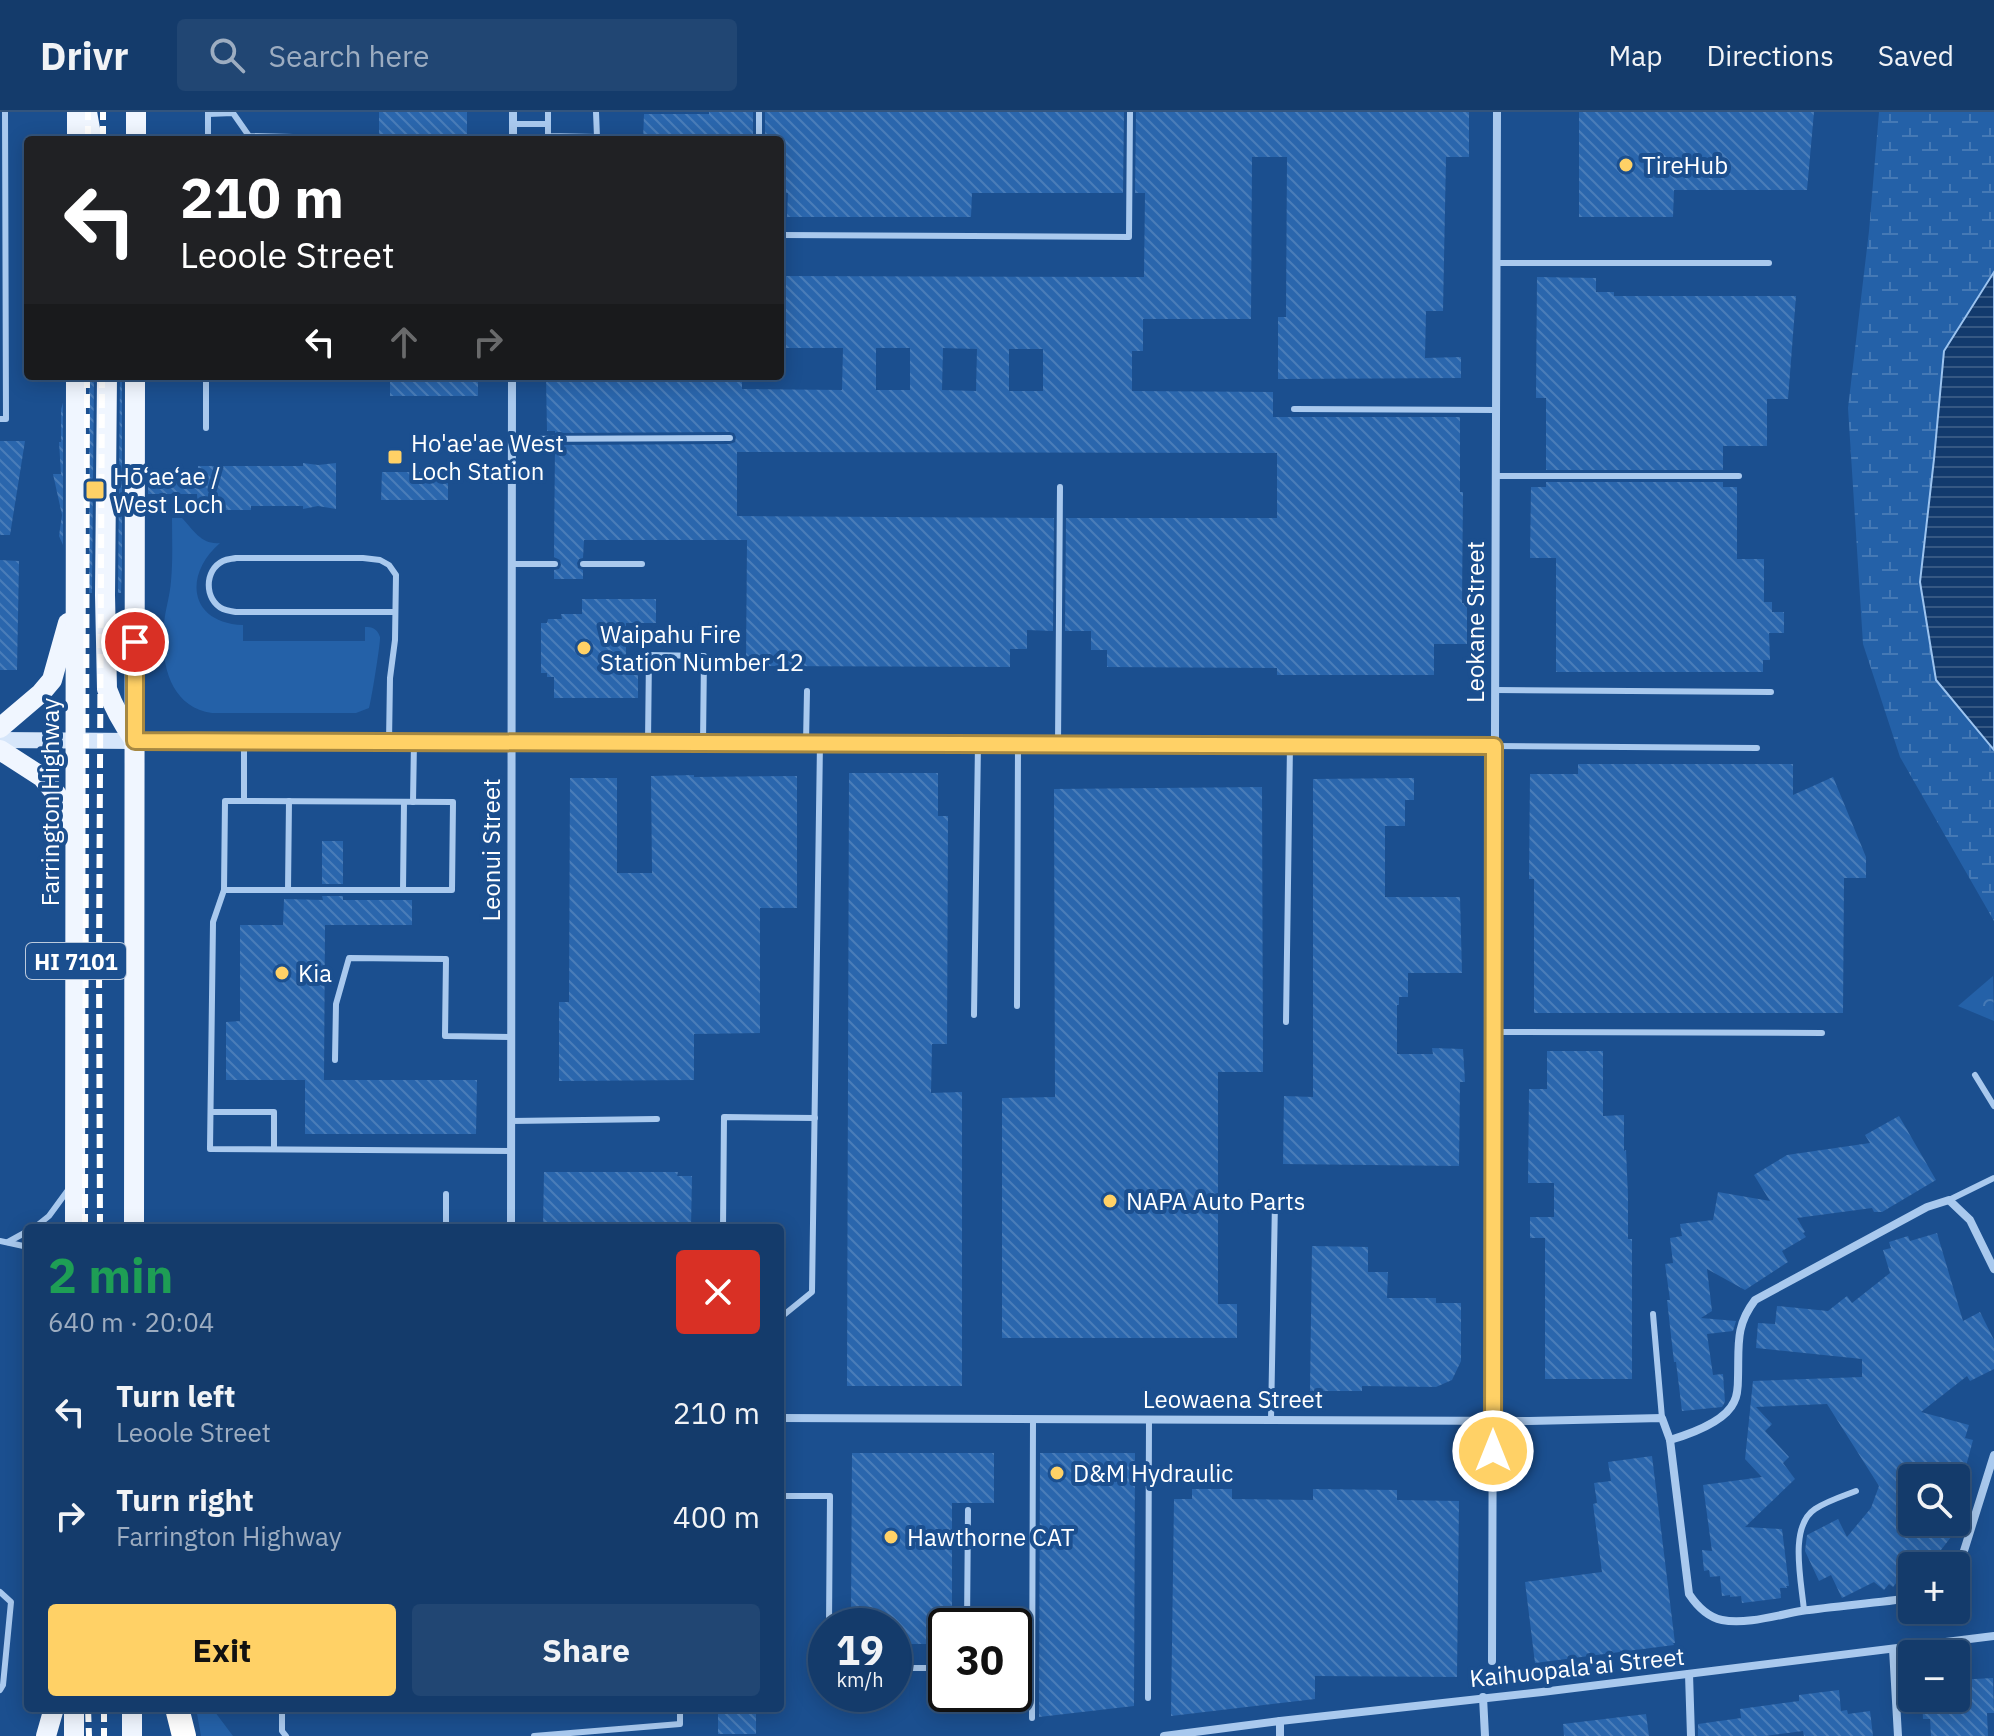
<!DOCTYPE html>
<html lang="en">
<head>
<meta charset="utf-8">
<style>
  :root { --surface:#143b6b; --page:#214673; --text:#f1f3f6; --muted:#9dadc1; --line:#33557e; --accent:#ffd166 }
  body { margin:0; font-family:"IBM Plex Sans",sans-serif; background:var(--page); color:var(--text); height:100vh; display:flex; flex-direction:column; font-size:30px; white-space:nowrap }
  * { box-sizing:border-box; margin:0 }
  p { font-size:26px; color:var(--muted) }
  .icon { flex:none; width:44px; height:44px; fill:none; stroke:currentColor; stroke-width:2; stroke-linecap:round; stroke-linejoin:round }
  .map { position:relative; flex:1; overflow:hidden }
  .sheet { position:absolute; left:24px; top:1112px; width:760px; height:488px; display:flex; flex-direction:column; background:var(--surface); border-radius:8px; box-shadow:0 4px 20px #0003,0 0 0 2px var(--line) }
  .sheet>* { flex:none }
  .hud { position:absolute; left:24px; top:24px; width:760px; height:244px; border-radius:8px; box-shadow:0 4px 20px #0003,0 0 0 2px var(--line); background:#202124; color:#fff; overflow:hidden }
  .tools { position:absolute; left:1898px; top:1352px; display:grid; gap:16px }
  .tools a { display:grid; place-items:center; width:72px; height:72px; border-radius:8px; background:var(--surface); box-shadow:0 4px 20px #0003,0 0 0 2px var(--line); font-size:40px }
  .speed { position:absolute; left:808px; top:1496px; display:flex; gap:16px; font-size:40px; font-weight:700; text-align:center }
  .speed>* { display:grid; place-content:center; width:104px; height:104px; border-radius:50%; background:var(--surface); box-shadow:0 4px 20px #0003,0 0 0 2px var(--line); line-height:1 }
  .speed small { font-size:20px; font-weight:400 }
  .speed .limit { border:4px solid #111; border-radius:12px; background:#fff; color:#111 }
  .pin { position:absolute; display:grid; place-items:center; width:68px; height:68px; color:#fff; margin:-34px; border:4px solid #fff; border-radius:50%; box-shadow:0 2px 8px #0007 }
  .me { position:absolute; width:88px; margin:-44px; rotate:0deg; stroke-linejoin:round; filter:drop-shadow(0 0 6px #0008) }
  .turn { display:flex; align-items:center; gap:28px; height:168px; padding:0 24px; font-size:36px }
  .turn .icon { width:104px; height:104px; stroke-width:2.5 }
  .turn b { display:block; font-size:56px; line-height:68px }
  .lanes { display:flex; align-items:center; height:76px; padding:0 24px; background:#0003; justify-content:center; gap:40px; direction:ltr }
  .lanes .off { opacity:.35 }
  .round { display:grid; place-items:center; flex:none; width:84px; height:84px; border-radius:8px; background:var(--page) }
  .summary { display:flex; align-items:center; justify-content:space-between; height:136px; padding:0 24px }
  h1 { font-size:48px; font-weight:700; line-height:60px; color:#1e9e55 }
  .primary-button { display:flex; gap:16px; margin-top:auto; padding:16px 24px }
  .primary-button a { flex:1; height:92px; border-radius:8px; background:var(--accent); color:#111; font-size:32px; font-weight:700; line-height:92px; text-align:center }
  .primary-button a+a { background:var(--page); color:var(--text) }
  ul { padding:0; list-style:none }
  li { display:flex; align-items:center; gap:24px; height:104px; padding:0 24px }
  li div { flex:1 }
  li b { display:block; font-size:30px }
  li em { font-style:normal }
  header { display:flex; align-items:center; gap:48px; box-sizing:border-box; height:112px; padding:0 40px; background:var(--surface); border-bottom:2px solid var(--line) }
  header strong { font-size:38px }
  nav { display:flex; gap:44px; margin-inline-start:auto; font-size:28px }
  .search { width:560px; height:72px; background:var(--page); display:flex; align-items:center; gap:20px; box-sizing:border-box; padding:0 28px; border-radius:8px; color:var(--muted); font-size:30px }
  .map>svg:first-child { display:block }
  .green { fill:#2461a8 }
  .forest { fill:url(#forest-crowns) }
  .wetland { fill:url(#wetland-marsh) }
  .water { fill:url(#water-rules); stroke:#9cc4f0; stroke-width:2 }
  .building { fill:url(#building-back-hatch); fill-rule:evenodd }
  .lines { fill:none; stroke-linecap:round; stroke-linejoin:round }
  .lane { stroke:#a9c9ee; stroke-width:6 }
  .street { stroke:#a9c9ee; stroke-width:8 }
  .secondary { stroke:#d6e6fa; stroke-width:16 }
  .primary { stroke:#f0f6ff; stroke-width:20 }
  .highway { stroke:#fff; stroke-width:24 }
  .rail { stroke:#fff; stroke-width:6; stroke-dasharray:14 6; stroke-linecap:butt }
  .route-casing { stroke:#a68842; stroke-width:20 }
  .route { stroke:#ffd166; stroke-width:14 }
  .poi-dot { fill:#ffd166; stroke:#1b4f8f; stroke-width:3 }
  .labels { text-anchor:middle; dominant-baseline:central; stroke-width:8; stroke-linejoin:round; paint-order:stroke }
  .shield { fill:#1b4f8f; stroke:#bbcadd; stroke-width:2 }
  .shield-label { font-size:22px; font-weight:bold; fill:#fff }
  .poi-label { font-size:24px; fill:#fff; stroke:#1b4f8f; text-anchor:start }
  .street-label { font-size:24px; fill:#fff; stroke:#1b4f8f }
</style>
</head>
<body>
<header>
<strong>Drivr</strong>
<div class="search"><svg class="icon" aria-label="search" viewBox="0 0 24 24"><circle cx="10" cy="10" r="6"/><path d="M15 15l6 6"/></svg>Search here</div>
<nav><a>Map</a><a>Directions</a><a>Saved</a></nav>
</header>
<div class="map">
<svg width="1994" height="1624" viewBox="0 0 1994 1624">
  <defs>
    <pattern id="forest-crowns" width="20" height="18" patternUnits="userSpaceOnUse" patternTransform="scale(2)"><rect width="20" height="18" fill="#2461a8"/><path d="M2 6a3 3 0 1 1 6 0M12 15a3 3 0 1 1 6 0" fill="none" stroke="#4579b5"/></pattern>
    <pattern id="wetland-marsh" width="20" height="14" patternUnits="userSpaceOnUse" patternTransform="scale(2)"><rect width="20" height="14" fill="#2461a8"/><path d="M1 5h8M5 5V1M11 12h8M15 12V8" fill="none" stroke="#4579b5"/></pattern>
    <pattern id="water-rules" width="6" height="5" patternUnits="userSpaceOnUse" patternTransform="scale(2)"><rect width="6" height="5" fill="#123a6d"/><path d="M0 2.5h6" fill="none" stroke="#365883"/></pattern>
    <pattern id="building-back-hatch" width="6" height="6" patternUnits="userSpaceOnUse" patternTransform="scale(2)"><rect width="6" height="6" fill="#2a66ad"/><path d="M-1 5l2 2M0 0l6 6M5-1l2 2" fill="none" stroke="#4a7db9"/></pattern>
  </defs>
  <rect width="100%" height="100%" fill="#1b4f8f"/>
  <g class="green">
    <path d="M172,406h10c12,13 20,27 38,25 -37,32 -31,80 23,82v16h122v-14c7,0 12,1 15,10 1,3 -9,66 -11,71l-13,5h-144c-43,-6 -52,-52 -48,-89 1,-14 6,-28 7,-43 2,-21 1,-42 1,-63z"/>
    <path d="M196,1596h16l21,28h-32z"/>
  </g>
  <path class="forest" d="M1993,864l1,45 -36,-15z"/>
  <path class="wetland" d="M1879,0h115v809l-94,-164 -37,-113 -15,-236 21,-177z"/>
  <path class="water" d="M1994,160v478l-58,-70 -16,-98 14,-123 10,-108z"/>
  <g class="building">
    <rect x="379" y="0" width="88" height="22"/>
    <path d="M709,0h44v28h-110l1,-26h65z"/>
    <path d="M765,0h359l-1,81h-151l-1,24h-184l1,-24h-8v-53h-15z"/>
    <path d="M1136,0h333v45h-23l-3,154h-17l-1,47 36,-1v21l-183,1v-62h8l1,-160h-35l-1,162h-108v32h-11v40l141,1v25h187v75h3l-1,111h5v41h-33v31h-157v-7l-170,-1v-17h-16v-19h-26l1,-113h211v-65l-540,-1v64l317,2 -1,113 -26,-1v19h-17v18l-264,-1 1,-126h-163l-1,18 -4,1 -2,4 1,5 5,2v9h-29v-9l5,-1 2,-4 -1,-5 -6,-3 1,-112 175,-1 5,-2 1,-5 -2,-4 -4,-1 -175,1v-2h-8l-1,-55h196v13l100,1 1,-42h-63v-72l364,1 1,-84h-10zM876,236h34v42h-34zM943,236l34,1 -1,42 -34,-1zM1009,237h34v42h-34z"/>
    <path d="M1579,0h235l-7,78h-133l-1,27h-94z"/>
    <path d="M1537,165l59,1v14h18v4h182l-8,103h-21v47h-44v24h-177v-72h-10z"/>
    <path d="M89,264h5l-2,217h-3z"/>
    <path d="M120,264h2v191l-1,26h-3z"/>
    <rect x="390" y="264" width="88" height="20"/>
    <path d="M63,291v142l-4,-9 3,-21 -9,-41h8l-2,-32h2v-33z"/>
    <path d="M0,329h25l-15,94h-10z"/>
    <path d="M303,351l15,2 18,-2v46l-18,-3 -15,3v-3h-52v4h-53l-1,-16h-49v-18h50v-10h105z"/>
    <path d="M382,360h66v28h-67z"/>
    <path d="M1546,370h177v5h14v72h27v43h8v10h12v21h-15l1,27h-7v12h-207v-114h-26l1,-71h15z"/>
    <path d="M0,448l19,1 -2,109h-17z"/>
    <path d="M582,487h74v24h-30v52h12v23h-84v-21h-7v-4h-6v-50h6l1,-4h14l-1,-5h21z"/>
    <path d="M1578,652h215v31l40,-18 33,80v21h-22l-1,135h-309v-134h-5l1,-105h48z"/>
    <path d="M849,661h89v43h10l-1,228h-15l-1,49 31,-1v294h-115z"/>
    <path d="M694,663v2l103,-1v132h-37v125l-66,1v46l-135,1v-79h10l1,-224h47v95h35l-1,-97z"/>
    <path d="M1414,666v22h-9v26h-20v71h75l2,76h-54v24h-9v8h-2v49h36l-1,-6 31,1 2,33h-5l-1,84 -176,-2 1,-68 29,1v-318z"/>
    <path d="M1262,675l1,285h-45v232h19v34h-235v-240l53,-1 -1,-308z"/>
    <rect x="322" y="729" width="21" height="43"/>
    <path d="M322,784h21v4h69v25h-87l-1,155h153l-1,54h-171v-54h-79v-58l14,-1v-96h43l1,-26 39,1z"/>
    <path d="M1547,939h56v65l21,-1v36l2,-1 2,46v43h4v140h-87v-141h-15v-21h24v-34h-26l1,-94h18z"/>
    <path d="M1899,1004l37,64 -54,32h-8l-2,-4 -75,10 8,14 -2,1 3,4 -24,14 6,11 -43,28 -38,-21 5,42 -11,7 35,3 -3,10 -26,3 6,41 10,-1 2,28 -3,5 -40,4 -6,-49h-2l-7,-62h3l-5,-36 8,-1 -3,-25 12,-2 -2,-12 33,-4 5,-28 52,9 -16,-26 33,-20 83,-12 -5,-8z"/>
    <path d="M544,1060h134l-1,4h15l-1,52h-148z"/>
    <path d="M1937,1121l26,88 17,-9 14,28v29l-24,12 -3,-5 -46,36 48,13 -4,13 8,2 -8,30 -14,-4 -4,12h-35v44h31l12,10 -25,32 -18,-14v17l-14,17 -1,-2 -4,5 -4,-3 -5,6 -10,-8 -32,16 -11,-23 -12,6 -14,-30 2,-16 31,-16 9,18 24,-29 8,-22 -52,-82 -71,3 16,17 -7,7 24,26 -6,6 12,16 -50,48 37,2 7,57h-3l1,2h-7l1,10 -39,5 -1,-7 -11,1v-2l-8,1 -2,-20 -10,1 -1,-7 -5,1 -2,-21 10,1 -9,-66 59,-8 -17,-18 8,-78 109,-4v-18l-106,-11 2,-25 17,1 2,-18 51,5 19,-15 5,7 38,-30 -7,-23 8,-2 -2,-6 19,-6 2,5z"/>
    <path d="M1312,1134l56,1v25h20l-1,26h49v5h25v58l-9,19 -16,7 -74,-1v5h-52z"/>
    <path d="M852,1341h142v50h-42v123h-6v18h-52v-18h-43z"/>
    <path d="M1040,1341h95l-1,253 -95,11z"/>
    <path d="M1652,1344l23,187h-2l1,2 -139,18 -10,-81 77,-10 -9,-68 4,-1 -3,-20 17,-2 -3,-19z"/>
    <path d="M1192,1377h40v10l81,1v-11l84,1v10l62,1 -2,176 -142,-1v23l-144,17 3,-217h18z"/>
    <path d="M1993,1566l1,35h-7l1,23h-57l-1,-17h-7l-1,-21h34v-18z"/>
    <path d="M1839,1578l2,21 6,-1 1,4 22,-3 3,25h-69l-1,-5 -38,5h-67v-12l43,-6 -1,-9 59,-8v-6z"/>
    <rect x="718" y="1596" width="38" height="26"/>
    <path d="M1646,1602l3,22h-85l-1,-12z"/>
  </g>
  <g class="lines">
    <g class="lane">
      <path d="M548,0v24l49,1 -1,-25"/>
      <path d="M208,2l25,-1 16,23 44,1 7,3"/>
      <path d="M513,12h35"/>
      <path d="M208,28v-28"/>
      <path d="M759,28v-28"/>
      <path d="M780,123l349,2 1,-125"/>
      <path d="M1497,151h272"/>
      <path d="M1294,297l202,1"/>
      <path d="M0,307h6l-1,-307"/>
      <path d="M206,316v-52"/>
      <path d="M512,327l218,-1"/>
      <path d="M1496,364h243"/>
      <path d="M511,452h44"/>
      <path d="M583,452h59"/>
      <path d="M1495,578l276,2"/>
      <path d="M244,629v60h-19l-1,89 -11,32 -3,227 301,2"/>
      <path d="M389,630l1,-64 5,-38 1,-65 -7,-10 -9,-5 -17,-2h-127c-4,1 -9,1 -13,3 -19,9 -19,39 0,48 4,2 9,2 13,3h159"/>
      <path d="M648,630l1,-87 55,1 -1,87"/>
      <path d="M806,631l1,-52"/>
      <path d="M1058,632l2,-257"/>
      <path d="M1494,634l263,2"/>
      <path d="M244,689l209,1 -1,88h-164"/>
      <path d="M413,690l1,-60"/>
      <path d="M224,778h64l1,-89"/>
      <path d="M403,778l1,-88"/>
      <path d="M1017,894l1,-262"/>
      <path d="M974,903l4,-271"/>
      <path d="M1286,910l4,-277"/>
      <path d="M1494,920l328,1"/>
      <path d="M335,948l1,-56 13,-46 97,1 -1,77 66,1"/>
      <path d="M1975,963l19,31"/>
      <path d="M211,1000h63v37"/>
      <path d="M511,1009l146,-2"/>
      <path d="M446,1082v34"/>
      <path d="M1949,1088l45,-22"/>
      <path d="M34,1116l15,-12 19,-26"/>
      <path d="M723,1116l1,-111 91,1"/>
      <path d="M0,1129l28,6"/>
      <path d="M8,1130l20,-11"/>
      <path d="M1653,1202l9,104"/>
      <path d="M780,1206l32,-26 8,-549"/>
      <path d="M1271,1308l4,-219"/>
      <path d="M780,1384h50l-1,130"/>
      <path d="M0,1480l11,10 -8,83 -3,5"/>
      <path d="M1804,1499c-2,-28 -16,-84 11,-102 12,-8 28,-13 41,-18"/>
      <path d="M967,1514l1,-116"/>
      <path d="M894,1556h52"/>
      <path d="M1148,1586l1,-279"/>
      <path d="M282,1596v23l4,5"/>
      <path d="M1032,1606l1,-299"/>
      <path d="M534,1624l146,-12v-16"/>
    </g>
    <g class="street">
      <path d="M513,28v-28"/>
      <path d="M135,629l1359,5"/>
      <path d="M511,1116l1,-852"/>
      <path d="M780,1306l749,3 133,-3 8,22 19,154c8,12 18,23 33,26 23,5 56,-5 79,-9 37,-5 74,-8 111,-13"/>
      <path d="M1670,1328c20,-6 55,-18 64,-38 4,-7 4,-17 4,-24 1,-33 -3,-52 17,-78l172,-93 22,-7 21,20 24,49"/>
      <path d="M1956,1454l7,-12 31,-99"/>
      <path d="M1893,1537l5,87"/>
      <path d="M1492,1549l5,-1549"/>
      <path d="M1689,1562l2,62"/>
      <path d="M1483,1585l2,39"/>
      <path d="M1280,1609v15"/>
      <path d="M1164,1624l116,-15 262,-29 452,-56"/>
    </g>
    <path class="secondary" d="M0,628l135,1"/>
    <g class="primary">
      <path d="M87,0l5,28"/>
      <path d="M77,28v-28"/>
      <path d="M136,28v-28"/>
      <path d="M107,264l-2,219 2,94c7,20 16,35 28,52"/>
      <path d="M0,616l41,-35 11,-13 16,-57"/>
      <path d="M0,638l42,27 15,18 15,36"/>
      <path d="M75,1116l1,-852"/>
      <path d="M134,1116l1,-852"/>
      <path d="M46,1624l8,-28"/>
      <path d="M74,1624v-28"/>
      <path d="M132,1624v-28"/>
    </g>
    <path class="highway" d="M177,1596l7,28"/>
    <g class="rail">
      <path d="M88,28v-28"/>
      <path d="M103,28v-28"/>
      <path d="M85,1116l2,-852"/>
      <path d="M100,1116l-1,-263 3,-589"/>
      <path d="M88,1596l1,28"/>
      <path d="M104,1596v28"/>
    </g>
  </g>
  <g class="lines">
    <g class="route-casing">
      <path id="route" d="M135,530v99l1359,5 -1,705"/>
    </g>
    <use href="#route" class="route"/>
  </g>
  <g class="poi-dot">
    <circle cx="1626" cy="53" r="8"/>
    <rect x="387" y="337" width="16" height="16" rx="4"/>
    <rect x="85" y="368" width="20" height="20" rx="4"/>
    <circle cx="584" cy="536" r="8"/>
    <circle cx="282" cy="861" r="8"/>
    <circle cx="1110" cy="1089" r="8"/>
    <circle cx="1057" cy="1361" r="8"/>
    <circle cx="891" cy="1425" r="8"/>
  </g>
  <g class="labels">
    <rect class="shield" x="26" y="831" width="100" height="36" rx="6"/>
    <g class="shield-label">
      <text x="76" y="849">HI 7101</text>
    </g>
    <g class="poi-label">
      <text x="1642" y="53">TireHub</text>
      <text x="411" y="331">Ho'ae'ae West<tspan x="411" dy="28">Loch Station</tspan></text>
      <text x="113" y="364">Hō‘ae‘ae /<tspan x="113" dy="28">West Loch</tspan></text>
      <text x="600" y="522">Waipahu Fire<tspan x="600" dy="28">Station Number 12</tspan></text>
      <text x="298" y="861">Kia</text>
      <text x="1126" y="1089">NAPA Auto Parts</text>
      <text x="1073" y="1361">D&amp;M Hydraulic</text>
      <text x="907" y="1425">Hawthorne CAT</text>
    </g>
    <g class="street-label">
      <text transform="translate(1475 510) rotate(-90)">Leokane Street</text>
      <text transform="translate(50 690) rotate(-90)">Farrington Highway</text>
      <text transform="translate(491 738) rotate(-90)">Leonui Street</text>
      <text x="1233" y="1287">Leowaena Street</text>
      <text transform="translate(1577 1555) rotate(-6)">Kaihuopala'ai Street</text>
    </g>
  </g>
</svg>
<div class="tools">
<a><svg class="icon" aria-label="search" viewBox="0 0 24 24"><circle cx="10" cy="10" r="6"/><path d="M15 15l6 6"/></svg></a>
<a>+</a>
<a>−</a>
</div>
<div class="speed"><div>19<small>km/h</small></div><div class="limit">30</div></div>
<div class="pin" style="left:135px;top:530px;background:#d93025"><svg class="icon" aria-label="arrive" viewBox="0 0 24 24"><path d="M6 21V4h12l-3 4 3 4H6"/></svg></div>
<svg class="me" style="left:1493px;top:1339px" viewBox="-20 -20 40 40"><circle r="17" fill="#ffd166" stroke="#fff" stroke-width="3"/><path d="M0-11L8 9 0 5-8 9z" fill="#fff"/></svg>
<div class="hud">
<div class="turn"><svg class="icon" aria-label="left" viewBox="0 0 24 24"><path d="M17 20v-9H6M10 6l-5 5 5 5"/></svg><div><b>210 m</b>Leoole Street</div></div>
<div class="lanes"><svg class="icon" aria-label="left" viewBox="0 0 24 24"><path d="M17 20v-9H6M10 6l-5 5 5 5"/></svg><svg class="icon off" aria-label="ahead" viewBox="0 0 24 24"><path d="M12 20V5M6 11l6-6 6 6"/></svg><svg class="icon off" aria-label="right" viewBox="0 0 24 24"><path d="M7 20v-9h11M14 6l5 5-5 5"/></svg></div>
</div>
<section class="sheet">
<div class="summary"><div><h1>2 min</h1><p>640 m · 20:04</p></div><a class="round" style="background:#d93025;color:#fff"><svg class="icon" aria-label="close" viewBox="0 0 24 24"><path d="M6 6l12 12M18 6L6 18"/></svg></a></div>
<ul>
<li><svg class="icon" aria-label="left" viewBox="0 0 24 24"><path d="M17 20v-9H6M10 6l-5 5 5 5"/></svg><div><b>Turn left</b><p>Leoole Street</p></div><em>210 m</em></li>
<li><svg class="icon" aria-label="right" viewBox="0 0 24 24"><path d="M7 20v-9h11M14 6l5 5-5 5"/></svg><div><b>Turn right</b><p>Farrington Highway</p></div><em>400 m</em></li>
</ul>
<div class="primary-button"><a>Exit</a><a>Share</a></div>
</section>
</div>
</body>
</html>
